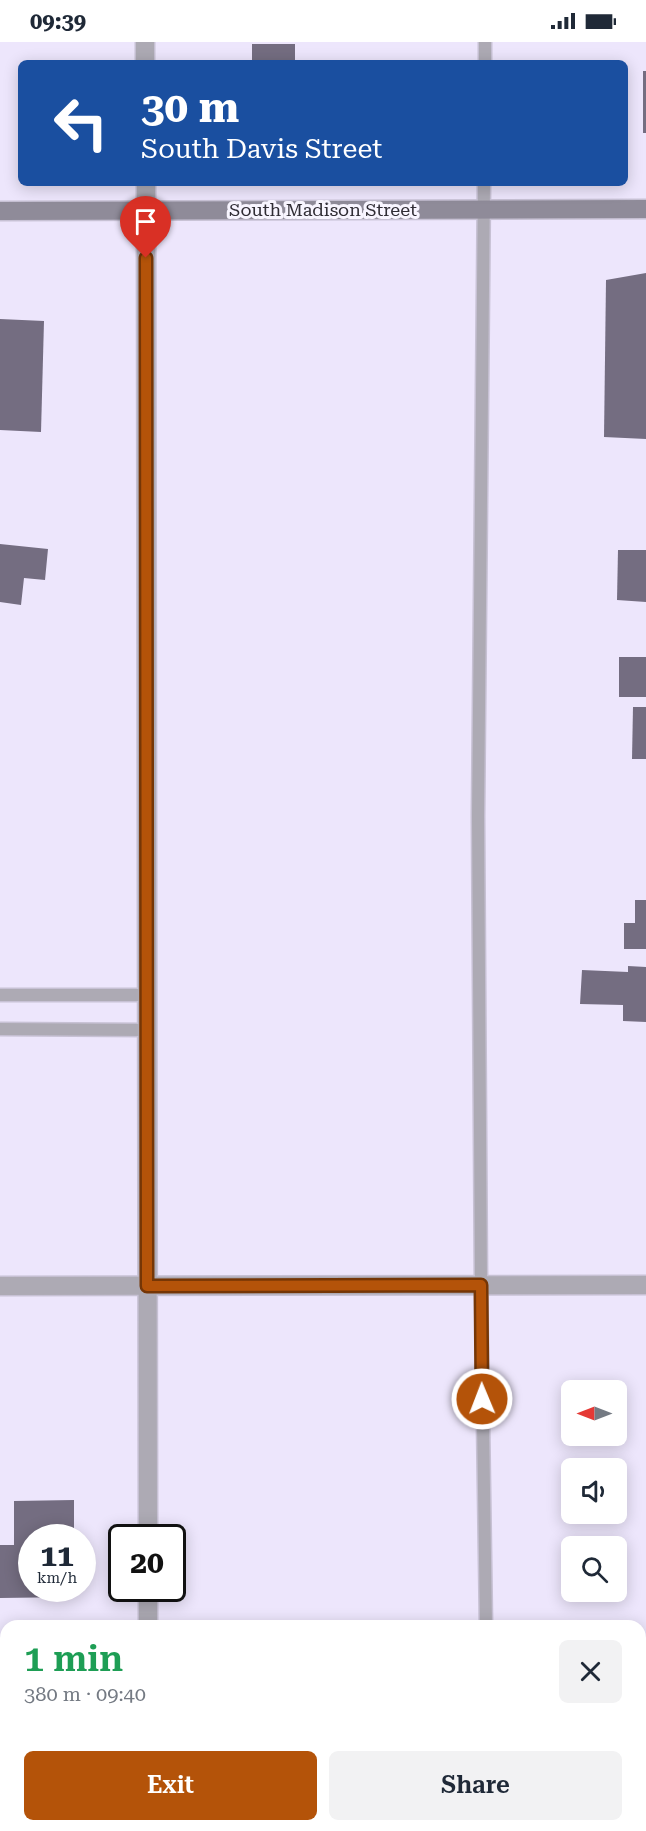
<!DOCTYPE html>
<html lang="en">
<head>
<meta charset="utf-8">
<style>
  :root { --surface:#fff; --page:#f2f2f3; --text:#1f2937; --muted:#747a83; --accent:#b45309 }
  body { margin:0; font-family:"Roboto Serif",serif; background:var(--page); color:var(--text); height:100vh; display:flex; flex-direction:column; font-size:22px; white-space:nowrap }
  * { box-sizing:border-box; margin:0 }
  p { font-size:20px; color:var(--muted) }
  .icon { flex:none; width:33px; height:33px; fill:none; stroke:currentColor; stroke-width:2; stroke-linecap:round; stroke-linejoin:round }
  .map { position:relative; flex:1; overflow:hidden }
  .sheet { position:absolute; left:0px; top:1578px; width:646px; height:212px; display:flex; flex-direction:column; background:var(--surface); border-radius:18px 18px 0 0; box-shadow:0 3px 15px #0003 }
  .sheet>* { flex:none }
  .top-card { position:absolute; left:18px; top:18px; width:610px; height:126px; border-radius:9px; box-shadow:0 3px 15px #0003; background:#1a4fa0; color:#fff; overflow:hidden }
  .needle { width:39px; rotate:270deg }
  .controls { position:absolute; left:561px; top:1338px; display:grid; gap:12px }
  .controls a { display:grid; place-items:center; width:66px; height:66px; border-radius:9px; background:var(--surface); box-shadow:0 3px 15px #0003; font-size:30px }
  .speed { position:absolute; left:18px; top:1482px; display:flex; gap:12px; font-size:30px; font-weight:700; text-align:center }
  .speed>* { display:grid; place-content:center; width:78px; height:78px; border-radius:50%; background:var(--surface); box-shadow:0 3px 15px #0003; line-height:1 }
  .speed small { font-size:15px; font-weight:400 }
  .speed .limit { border:3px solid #111; border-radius:9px; background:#fff; color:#111 }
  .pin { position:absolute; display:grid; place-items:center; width:51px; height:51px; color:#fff; margin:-62px -26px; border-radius:50% 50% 50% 0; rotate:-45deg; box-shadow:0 0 6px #0007 }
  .pin .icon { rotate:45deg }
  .me { position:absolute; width:66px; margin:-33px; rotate:359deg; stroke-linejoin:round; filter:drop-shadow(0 0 4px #0008) }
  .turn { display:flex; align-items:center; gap:21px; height:126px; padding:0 24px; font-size:27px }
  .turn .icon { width:78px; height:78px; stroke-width:2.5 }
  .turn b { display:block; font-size:42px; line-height:51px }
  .round { display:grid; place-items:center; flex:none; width:63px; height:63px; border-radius:9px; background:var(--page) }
  .summary { display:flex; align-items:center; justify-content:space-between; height:102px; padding:0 24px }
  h1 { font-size:36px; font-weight:600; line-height:45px; color:#1e9e55 }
  .cta { display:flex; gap:12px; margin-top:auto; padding:12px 24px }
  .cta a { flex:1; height:69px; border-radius:9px; background:var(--accent); color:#fff; font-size:24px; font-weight:600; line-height:69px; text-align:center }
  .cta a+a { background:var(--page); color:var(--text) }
  .status { display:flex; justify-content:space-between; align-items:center; height:42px; padding:0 30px; background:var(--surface); direction:ltr }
  .status svg { height:16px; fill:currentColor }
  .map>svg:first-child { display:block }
  .building { fill:#746d81 }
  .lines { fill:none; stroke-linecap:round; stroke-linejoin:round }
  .service-casing { stroke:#c7c1d4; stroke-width:15 }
  .minor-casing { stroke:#c7c1d4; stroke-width:21 }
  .tertiary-casing { stroke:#c7c1d4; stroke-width:21 }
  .secondary-casing { stroke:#c7c1d4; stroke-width:21 }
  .service { stroke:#adaab4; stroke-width:12 }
  .minor { stroke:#adaab4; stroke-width:18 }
  .tertiary { stroke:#adaab4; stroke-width:18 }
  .secondary { stroke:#8f8b99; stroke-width:18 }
  .route-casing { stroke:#753606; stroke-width:15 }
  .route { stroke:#b45309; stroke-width:10 }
  .labels { text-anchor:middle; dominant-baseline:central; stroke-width:6; stroke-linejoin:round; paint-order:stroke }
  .street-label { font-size:18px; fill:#302d35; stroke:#f8f5ff }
</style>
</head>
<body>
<div class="status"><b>09:39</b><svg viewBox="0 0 49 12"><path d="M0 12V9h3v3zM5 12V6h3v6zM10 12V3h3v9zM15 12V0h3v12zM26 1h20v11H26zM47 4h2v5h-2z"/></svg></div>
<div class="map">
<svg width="646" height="1789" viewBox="0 0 646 1789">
  <rect width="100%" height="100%" fill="#ede6fc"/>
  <g class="building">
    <rect x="252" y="2" width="43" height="19"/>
    <rect x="643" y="29" width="3" height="62"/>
    <path d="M646,231v166l-42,-2 2,-157z"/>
    <path d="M0,277l44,2 -3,111 -41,-2z"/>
    <path d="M0,502l48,5 -3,31 -21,-2 -3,27 -21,-3z"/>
    <path d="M618,508h28v52l-29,-2z"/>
    <rect x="619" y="615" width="27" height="40"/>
    <path d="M633,665h13v52h-14z"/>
    <path d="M635,858h11v49h-22v-26h11z"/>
    <path d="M628,924l18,1v55l-23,-1v-16l-43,-1 2,-34 46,2z"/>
    <path d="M74,1458v38h-42v50h42v9l-74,1v-53h14v-44z"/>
    <rect x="203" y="1784" width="134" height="5"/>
    <path d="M500,1784h93l1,5h-94z"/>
  </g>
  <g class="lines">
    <g class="service-casing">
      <g id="service">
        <path d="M485,21v-21"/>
        <path d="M484,141l-6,633 3,469 5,341"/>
        <path d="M0,953h147"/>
        <path d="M0,987l147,1"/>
        <path d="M489,1784v5"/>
      </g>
    </g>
    <g class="minor-casing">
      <g id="minor">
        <path d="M0,1244l646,-1"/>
        <path d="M0,1729h6"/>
        <path d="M640,1733h6"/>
      </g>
    </g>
    <g class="tertiary-casing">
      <g id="tertiary">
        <path d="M145,0v21"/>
        <path d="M146,141l2,1355"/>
        <path d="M148,1546v38"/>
        <path d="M149,1784v5"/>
      </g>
    </g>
    <g class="secondary-casing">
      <path id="secondary" d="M0,169l646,-2"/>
    </g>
    <use href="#service" class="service"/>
    <use href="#minor" class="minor"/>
    <use href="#tertiary" class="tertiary"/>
    <use href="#secondary" class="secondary"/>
  </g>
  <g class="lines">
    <g class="route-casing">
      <path id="route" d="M146,216l1,1028 334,-1 1,114"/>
    </g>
    <use href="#route" class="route"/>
  </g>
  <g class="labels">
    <g class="street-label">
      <text x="323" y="167">South Madison Street</text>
    </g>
  </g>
</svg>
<div class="controls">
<a><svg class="needle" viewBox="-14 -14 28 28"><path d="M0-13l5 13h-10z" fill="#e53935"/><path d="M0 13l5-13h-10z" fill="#747a83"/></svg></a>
<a><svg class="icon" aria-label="sound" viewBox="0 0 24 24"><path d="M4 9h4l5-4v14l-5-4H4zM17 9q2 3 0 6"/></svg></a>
<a><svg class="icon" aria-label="search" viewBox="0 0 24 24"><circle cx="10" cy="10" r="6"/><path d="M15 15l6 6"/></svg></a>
</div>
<div class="speed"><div>11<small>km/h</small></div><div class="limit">20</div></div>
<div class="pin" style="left:146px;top:216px;background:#d93025"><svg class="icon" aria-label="arrive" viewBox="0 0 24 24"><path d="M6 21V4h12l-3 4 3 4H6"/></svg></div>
<svg class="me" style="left:482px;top:1357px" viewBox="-20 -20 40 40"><circle r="17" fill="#b45309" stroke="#fff" stroke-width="3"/><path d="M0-11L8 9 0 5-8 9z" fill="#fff"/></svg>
<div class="top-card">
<div class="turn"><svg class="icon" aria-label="left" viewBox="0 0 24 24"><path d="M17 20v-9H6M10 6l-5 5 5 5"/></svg><div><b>30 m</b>South Davis Street</div></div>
</div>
<section class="sheet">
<div class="summary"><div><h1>1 min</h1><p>380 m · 09:40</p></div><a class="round"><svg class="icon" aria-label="close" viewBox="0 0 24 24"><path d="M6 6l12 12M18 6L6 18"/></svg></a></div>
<div class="cta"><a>Exit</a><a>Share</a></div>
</section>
</div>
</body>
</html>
